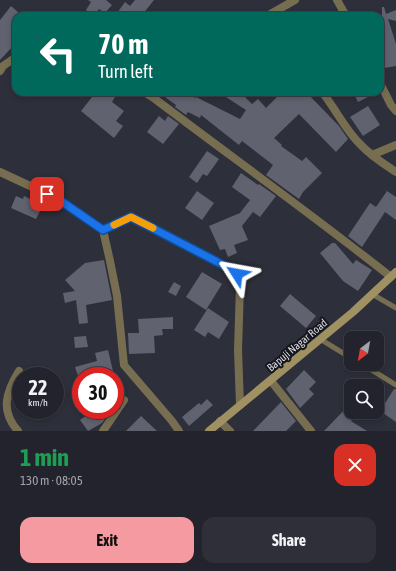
<!DOCTYPE html>
<html lang="en">
<head>
<meta charset="utf-8">
<style>
  :root { --surface:#22232c; --page:#2e2f38; --text:#f1f3f6; --muted:#a2a4a9; --line:#3f4048; --accent:#f49aa0 }
  body { margin:0; font-family:"Asap Condensed",sans-serif; background:var(--page); color:var(--text); height:100vh; display:flex; flex-direction:column; font-size:15px; white-space:nowrap }
  * { box-sizing:border-box; margin:0 }
  p { font-size:13px; color:var(--muted) }
  .icon { flex:none; width:22px; height:22px; fill:none; stroke:currentColor; stroke-width:2; stroke-linecap:round; stroke-linejoin:round }
  .map { position:relative; height:431px; overflow:hidden }
  .drawer { display:flex; flex-direction:column; background:var(--surface); flex:1 }
  .drawer>* { flex:none }
  .banner { position:absolute; left:12px; top:12px; width:372px; height:84px; border-radius:12px; box-shadow:0 2px 6px #0003,0 0 0 1px var(--line); background:#00695c; color:#fff; overflow:hidden }
  .needle { width:26px; rotate:211deg }
  .buttons { position:absolute; left:344px; top:331px; display:grid; gap:8px }
  .buttons a { display:grid; place-items:center; width:40px; height:40px; border-radius:8px; background:var(--surface); box-shadow:0 2px 6px #0003,0 0 0 1px var(--line); font-size:20px }
  .speed { position:absolute; left:12px; top:367px; display:flex; gap:8px; font-size:20px; font-weight:700; text-align:center }
  .speed>* { display:grid; place-content:center; width:52px; height:52px; border-radius:50%; background:var(--surface); box-shadow:0 2px 6px #0003,0 0 0 1px var(--line); line-height:1 }
  .speed small { font-size:10px; font-weight:400 }
  .speed .limit { border:6px solid #d22; background:#fff; color:#111 }
  .pin { position:absolute; display:grid; place-items:center; width:34px; height:34px; color:#fff; margin:-17px; border-radius:8px; box-shadow:0 2px 6px #0006 }
  .me { position:absolute; width:44px; margin:-22px; rotate:304deg; stroke-linejoin:round; filter:drop-shadow(0 0 3px #0008) }
  .turn { display:flex; align-items:center; gap:14px; height:84px; padding:0 20px; font-size:18px }
  .turn .icon { width:52px; height:52px; stroke-width:2.5 }
  .turn b { display:block; font-size:28px; line-height:34px }
  .round { display:grid; place-items:center; flex:none; width:42px; height:42px; border-radius:12px; background:var(--page) }
  .head { display:flex; align-items:center; justify-content:space-between; height:68px; padding:0 20px }
  h1 { font-size:24px; font-weight:700; line-height:30px; color:#1e9e55 }
  .action { display:flex; gap:8px; margin-top:auto; padding:8px 20px }
  .action a { flex:1; height:46px; border-radius:12px; background:var(--accent); color:#111; font-size:16px; font-weight:700; line-height:46px; text-align:center }
  .action a+a { background:var(--page); color:var(--text) }
  .map>svg:first-child { display:block }
  .building { fill:#60626f }
  .lines { fill:none; stroke-linecap:round; stroke-linejoin:round }
  .lane { stroke:#776e51; stroke-width:5 }
  .street { stroke:#776e51; stroke-width:8 }
  .secondary { stroke:#9f9162; stroke-width:8 }
  .route-casing { stroke:#114b97; stroke-width:10 }
  .route { stroke:#1a73e8; stroke-width:7 }
  .slow { stroke:#f59e0b; stroke-width:7 }
  .labels { text-anchor:middle; dominant-baseline:central; stroke-width:4; stroke-linejoin:round; paint-order:stroke }
  .street-label { font-size:11px; fill:#dbdce4; stroke:#16171c }
</style>
</head>
<body>
<div class="map">
<svg width="396" height="431" viewBox="0 0 396 431">
  <rect width="100%" height="100%" fill="#2d2f3a"/>
  <g class="building">
    <path d="M88,0h18l6,5 -7,8 -6,-4 -5,7 -8,-6 5,-8z"/>
    <path d="M135,0h19l-12,15 1,1h-28l10,-14 5,4z"/>
    <path d="M11,6l8,7 -3,3v27l-16,17v-40z"/>
    <path d="M382,7h2l2,7 10,-4v11l-8,-2 8,25v22l-12,2 -3,-16 4,-1 -5,-14v-3l2,-1v-15l-3,-2 3,-1z"/>
    <path d="M96,92h13l6,5 -3,5 12,9 -8,10 7,5 -9,12 -33,-27z"/>
    <path d="M158,92h28l9,6 1,-1 44,22 6,-9 -28,-18h22l12,12 6,-5 8,9 16,-16h24l33,34 9,13 -12,13 -37,-38 -25,24 8,7 -1,1 21,15 4,-4 16,16 -19,19 -4,7 -33,-24 7,-10 -31,-24 -3,4 -38,-30 -1,3 -12,-6 -2,3 -11,-8 1,-2z"/>
    <path d="M353,92h25l-20,10z"/>
    <path d="M368,106l12,19 -17,11 -13,-19z"/>
    <path d="M159,116l6,5 3,-5 11,8 -16,20 -16,-12z"/>
    <path d="M207,151l12,8 -12,17 -4,-2 -6,9 -8,-6z"/>
    <path d="M241,173l17,12 1,-1 17,12 -16,21 -7,-5 -11,14 6,14 -14,5 3,8 -9,4 -3,-8 -5,1 -11,-24 31,-13 10,-13 -18,-13z"/>
    <path d="M197,191l17,12 -12,17 -17,-12z"/>
    <path d="M387,191l9,6v23l-11,-8 -23,35 -14,-11 22,-33 6,4z"/>
    <path d="M16,196l7,3 1,-3 19,9 -7,14 -25,-11z"/>
    <path d="M332,243h3l18,21 3,-4 16,10 -14,21 -15,-10 -23,-28z"/>
    <path d="M104,260l8,40 -26,5 2,18 -9,1 -3,-24 -11,3 -2,-10 12,-2 -10,-11 20,-17z"/>
    <path d="M202,272l20,12 -16,26 -20,-13z"/>
    <path d="M174,282l7,4 -5,10 -8,-4z"/>
    <path d="M290,294l26,22 -10,12 -26,-22z"/>
    <path d="M208,308l21,14 -10,17 -11,-7 -3,5 -11,-7z"/>
    <path d="M173,317v12h-11l1,6 -9,1 1,17 -26,1 -1,-21h11l-1,-14z"/>
    <path d="M86,336l2,11 -13,1 -1,-11z"/>
    <path d="M108,350l5,21 -21,5h-14l-3,-9 22,-6 -2,-8z"/>
    <path d="M304,370l12,12 -7,7 5,5 -14,14 -14,-19z"/>
    <path d="M394,389h2v33l-16,-11z"/>
    <path d="M207,399l6,6 -24,21 -7,-9 17,-14 2,2z"/>
    <path d="M281,402l15,19 -10,10h-33z"/>
    <path d="M351,403v9h8l-8,9 16,10h-43z"/>
    <path d="M94,410h5l6,9 -3,4 -14,8 -8,-11z"/>
    <path d="M141,416l16,15h-31z"/>
  </g>
  <g class="lines">
    <g class="lane">
      <path d="M372,294l24,14"/>
      <path d="M320,339l31,19"/>
      <path d="M362,364l34,21"/>
    </g>
    <g class="street">
      <path d="M337,0l9,16"/>
      <path d="M267,16l28,-16"/>
      <path d="M0,71l3,-5 13,-9"/>
      <path d="M380,83l11,22 5,6"/>
      <path d="M144,92l11,7c78,59 159,117 236,178"/>
      <path d="M322,92c14,17 23,38 39,53 10,11 23,19 35,27"/>
      <path d="M372,155l24,-10"/>
      <path d="M0,172l58,27 45,31 7,31 7,35 7,69 48,56 7,10"/>
      <path d="M103,230l28,-13 103,54 4,7 2,8 -2,64 2,55"/>
      <path d="M271,381l40,50"/>
      <path d="M220,421l10,10"/>
      <path d="M18,431c-18,-20 -12,-39 1,-60"/>
      <path d="M103,431l21,-31"/>
    </g>
    <path class="secondary" d="M209,431l144,-119 43,-40"/>
  </g>
  <g class="lines">
    <g class="route-casing">
      <path id="route" d="M47,194l11,5 45,31 28,-13 100,52 6,5"/>
    </g>
    <use href="#route" class="route"/>
    <path class="slow" d="M114,225l17,-8 22,11"/>
  </g>
  <g class="labels">
    <g class="street-label">
      <text transform="translate(297 345) rotate(-40)">Bapuji Nagar Road</text>
    </g>
  </g>
</svg>
<div class="buttons">
<a><svg class="needle" viewBox="-14 -14 28 28"><path d="M0-13l5 13h-10z" fill="#e53935"/><path d="M0 13l5-13h-10z" fill="#a2a4a9"/></svg></a>
<a><svg class="icon" aria-label="search" viewBox="0 0 24 24"><circle cx="10" cy="10" r="6"/><path d="M15 15l6 6"/></svg></a>
</div>
<div class="speed"><div>22<small>km/h</small></div><div class="limit">30</div></div>
<div class="pin" style="left:47px;top:194px;background:#d93025"><svg class="icon" aria-label="arrive" viewBox="0 0 24 24"><path d="M6 21V4h12l-3 4 3 4H6"/></svg></div>
<svg class="me" style="left:237px;top:274px" viewBox="-20 -20 40 40"><path d="M0-17L14 15 0 8-14 15z" fill="#1a73e8" stroke="#fff" stroke-width="4"/></svg>
<div class="banner">
<div class="turn"><svg class="icon" aria-label="left" viewBox="0 0 24 24"><path d="M17 20v-9H6M10 6l-5 5 5 5"/></svg><div><b>70 m</b>Turn left</div></div>
</div>
</div>
<section class="drawer">
<div class="head"><div><h1>1 min</h1><p>130 m · 08:05</p></div><a class="round" style="background:#d93025;color:#fff"><svg class="icon" aria-label="close" viewBox="0 0 24 24"><path d="M6 6l12 12M18 6L6 18"/></svg></a></div>
<div class="action"><a>Exit</a><a>Share</a></div>
</section>
</body>
</html>
